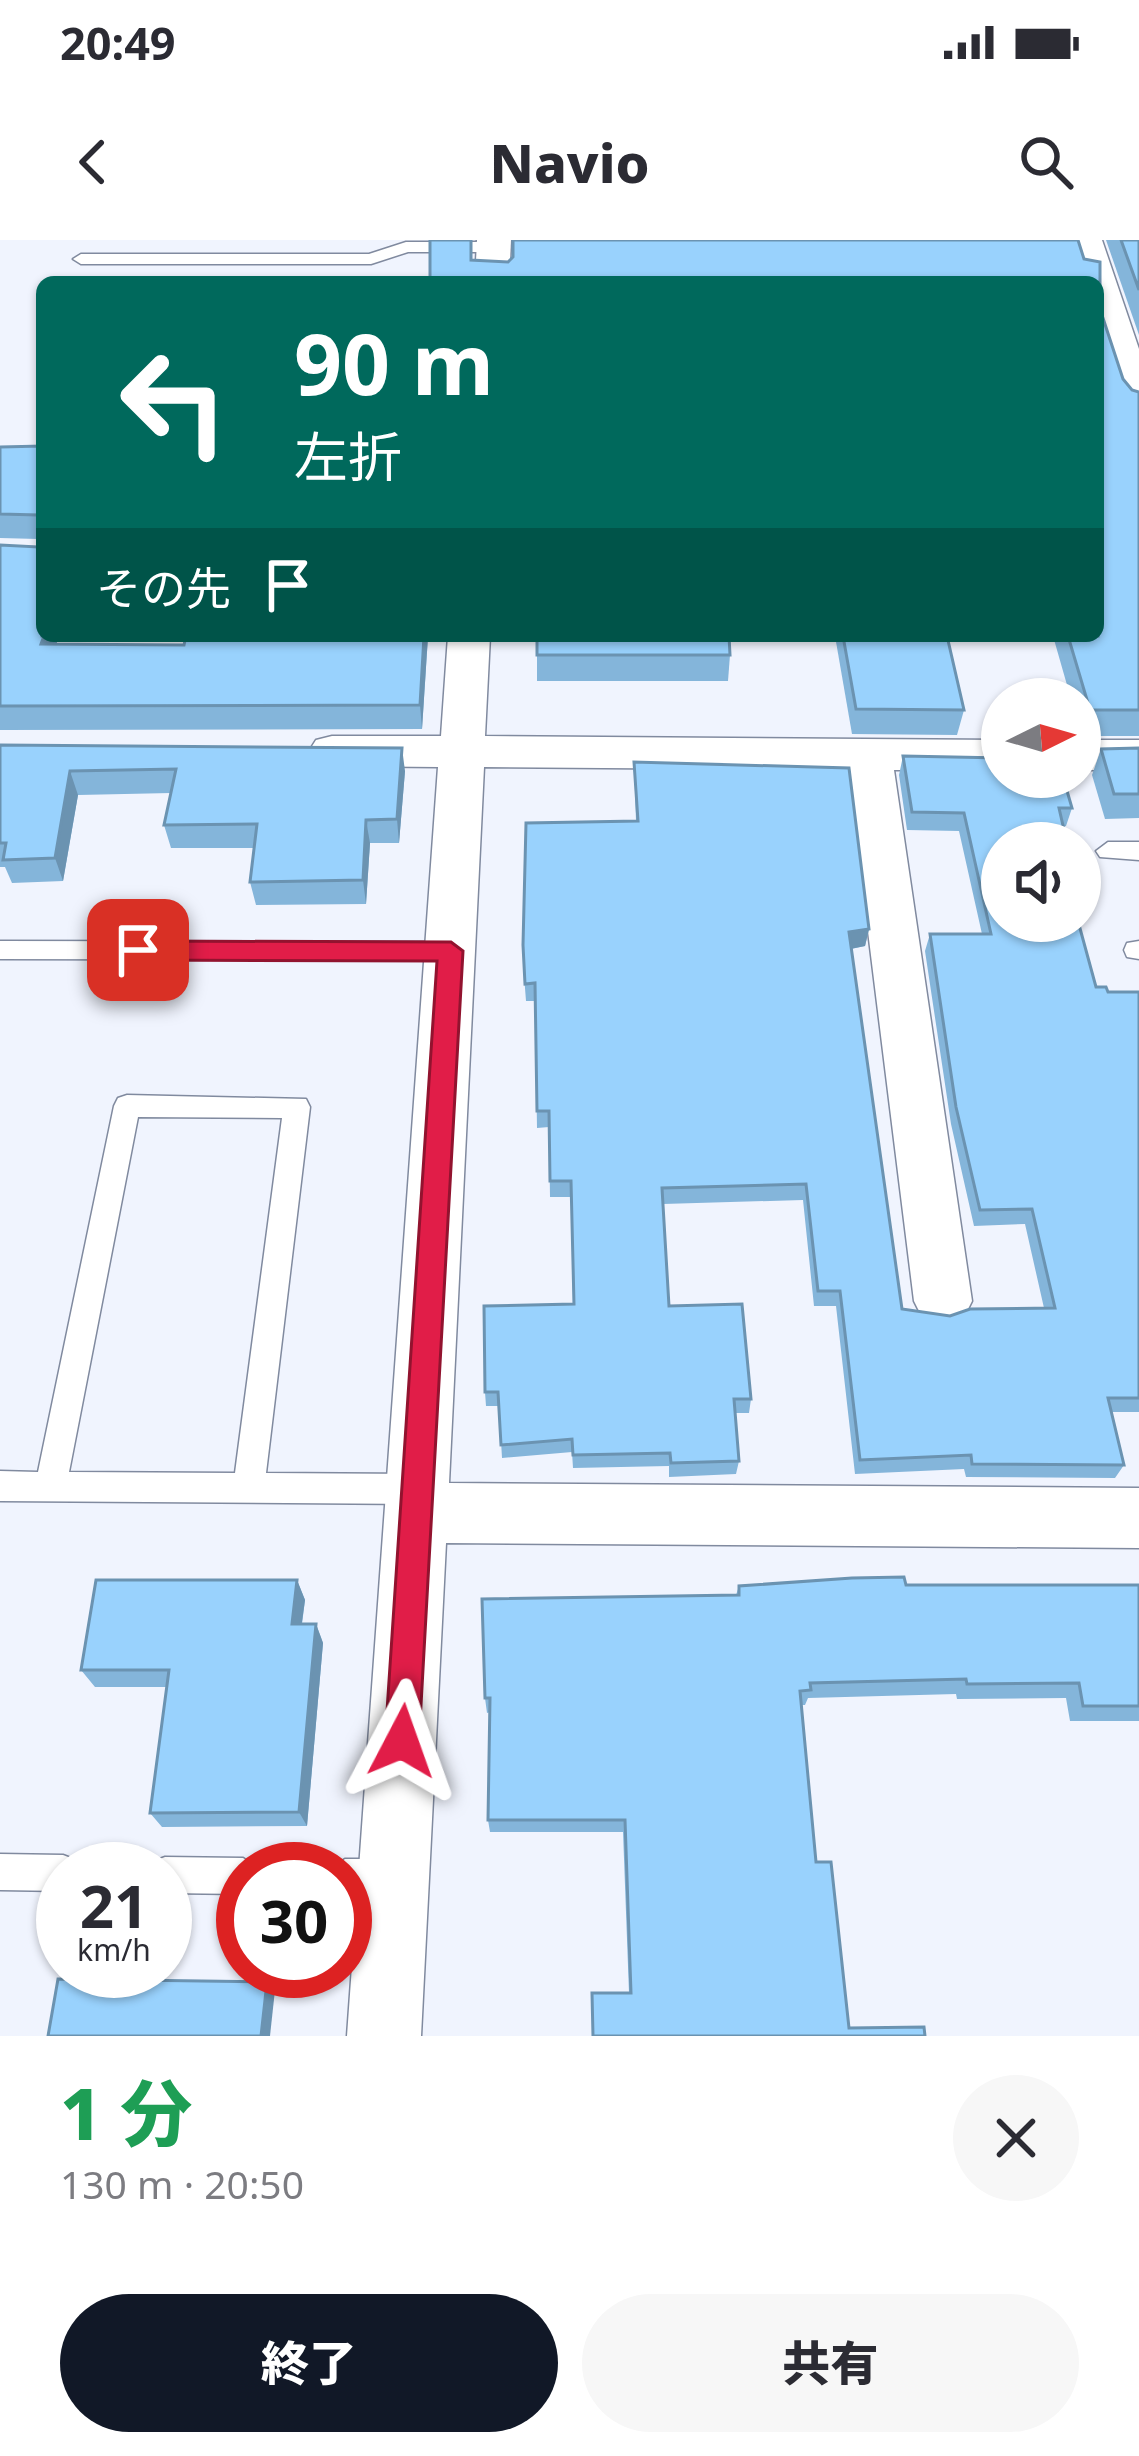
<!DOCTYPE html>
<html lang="ja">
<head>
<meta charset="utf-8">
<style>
  :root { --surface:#fff; --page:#f7f7f7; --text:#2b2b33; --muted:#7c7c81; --accent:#111827 }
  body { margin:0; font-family:"Noto Sans","Noto Sans JP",sans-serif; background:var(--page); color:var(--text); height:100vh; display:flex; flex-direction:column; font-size:45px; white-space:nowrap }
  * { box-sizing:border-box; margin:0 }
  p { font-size:39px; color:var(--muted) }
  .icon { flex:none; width:66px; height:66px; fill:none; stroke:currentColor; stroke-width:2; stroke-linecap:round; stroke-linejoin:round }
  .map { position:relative; height:1796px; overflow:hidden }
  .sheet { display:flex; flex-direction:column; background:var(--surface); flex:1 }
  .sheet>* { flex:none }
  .guide { position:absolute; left:36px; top:36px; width:1068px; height:366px; border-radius:18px; box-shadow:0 3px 9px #0004; background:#00695c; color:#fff; overflow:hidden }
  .needle { width:78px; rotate:85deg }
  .buttons { position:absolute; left:981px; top:438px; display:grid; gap:24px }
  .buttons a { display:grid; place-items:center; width:120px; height:120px; border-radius:50%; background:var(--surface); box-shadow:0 3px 9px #0004; font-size:60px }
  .speed { position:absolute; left:36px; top:1602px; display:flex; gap:24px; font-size:60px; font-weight:700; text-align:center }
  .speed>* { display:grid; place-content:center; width:156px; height:156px; border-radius:50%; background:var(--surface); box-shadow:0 3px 9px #0004; line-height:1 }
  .speed small { font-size:30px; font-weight:400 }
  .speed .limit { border:18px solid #d22; background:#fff; color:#111 }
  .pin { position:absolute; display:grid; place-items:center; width:102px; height:102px; color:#fff; margin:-51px; border-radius:24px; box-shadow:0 6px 18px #0006 }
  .me { position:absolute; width:132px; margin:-66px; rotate:4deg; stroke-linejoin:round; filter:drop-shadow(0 0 9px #0008) }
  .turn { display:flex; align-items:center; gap:42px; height:252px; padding:0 60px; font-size:54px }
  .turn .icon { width:156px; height:156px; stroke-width:2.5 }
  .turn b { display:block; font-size:84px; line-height:102px }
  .then { display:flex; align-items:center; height:114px; padding:0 60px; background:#0003; gap:24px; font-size:45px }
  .round { display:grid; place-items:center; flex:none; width:126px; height:126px; border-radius:63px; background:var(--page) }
  .overview { display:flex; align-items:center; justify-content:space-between; height:204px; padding:0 60px }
  h1 { font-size:72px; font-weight:800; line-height:90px; color:#1e9e55 }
  .primary-button { display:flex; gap:24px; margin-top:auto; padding:24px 60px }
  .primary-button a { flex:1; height:138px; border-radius:72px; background:var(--accent); color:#fff; font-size:48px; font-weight:800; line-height:138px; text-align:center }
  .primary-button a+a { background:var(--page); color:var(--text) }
  .status { display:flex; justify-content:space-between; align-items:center; height:84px; padding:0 60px; background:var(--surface); direction:ltr }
  .status svg { height:33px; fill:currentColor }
  header { display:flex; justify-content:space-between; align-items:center; height:156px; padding:0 60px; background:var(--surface); font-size:54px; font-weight:800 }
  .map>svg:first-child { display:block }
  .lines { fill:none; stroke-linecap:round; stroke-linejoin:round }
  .lane-casing { stroke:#808a9f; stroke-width:3 }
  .street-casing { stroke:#808a9f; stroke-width:3 }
  .lane { fill:#fff; fill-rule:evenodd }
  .street { fill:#fff; fill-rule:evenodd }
  .wall { fill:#84b5da }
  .shaded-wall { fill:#6b93b1 }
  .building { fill:#99d2fd; stroke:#6b93b1; stroke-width:3 }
  .route { fill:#e11d48; stroke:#92132f; stroke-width:3 }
</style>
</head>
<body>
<div class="status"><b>20:49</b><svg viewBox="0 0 49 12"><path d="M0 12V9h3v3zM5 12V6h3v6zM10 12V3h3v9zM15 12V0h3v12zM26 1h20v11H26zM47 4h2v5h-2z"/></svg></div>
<header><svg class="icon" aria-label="back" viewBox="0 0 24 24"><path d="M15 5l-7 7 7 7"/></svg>Navio<svg class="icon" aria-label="search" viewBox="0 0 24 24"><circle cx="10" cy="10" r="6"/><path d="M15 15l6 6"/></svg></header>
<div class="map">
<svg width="1139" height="1796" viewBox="0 0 1139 1796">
  <rect width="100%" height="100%" fill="#f0f4fe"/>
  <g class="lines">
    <g class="lane-casing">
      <g id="lane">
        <path d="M406,2h88l8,5 -8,5h-86l-37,12h-290l-8,-5 8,-5h288z"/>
        <path d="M1108,602h31v18l-39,-3 -4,-6z"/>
        <path d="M0,701l451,1 12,9 -12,9 -451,-1z"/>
        <path d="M1139,701v18l-12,-2 -3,-7 3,-7z"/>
        <path d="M127,855l179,4 4,8 -44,366 152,1 11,5 5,10 -5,10 -11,5 -418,-3v-30l38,1 76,-366 4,-8zM138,877l144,1 -47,355 -166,-1z"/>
        <path d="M0,1614l63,1 13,5 3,9h-16v22l-63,-1z"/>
        <path d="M165,1617l78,1 15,11h-15v25l-78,-1v-24h-15l2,-7z"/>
        <path d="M345,1619h48l13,5 5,13 -5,13 -13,5h-48v-26h-14z"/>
      </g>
    </g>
    <g class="street-casing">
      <g id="street">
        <path d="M477,0h34l-2,42h-34z"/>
        <path d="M1068,0h34l37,109v65l-13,-3 -6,-8 -22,-70v-51h-16z"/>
        <path d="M448,396h42l-5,100 517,4v30h-108l78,531 -9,18 -20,7 -20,-7 -9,-18 -66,-531 -364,-3 -35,716 690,5v60l-693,-5 -25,493h-74l91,-1269 -106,-1 -16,-4 -7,-11 7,-11 16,-4h109z"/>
        <rect x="1080" y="500" width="59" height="30"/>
      </g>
    </g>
    <use href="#lane" class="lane"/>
    <use href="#street" class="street"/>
  </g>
  <g class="wall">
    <path d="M430,0h41l1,20 36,2 5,-5v-17h565l6,19 16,3v47l23,70 9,11 7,2v344h-58l-1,-37h-9l-18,-63h45v-354h-668z"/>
    <path d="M1106,0h33v95z"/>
    <path d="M42,206v190h17l-3,9h128l244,-9 -6,93 -422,1v-185l38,2v-8l-38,-1v-91z"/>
    <path d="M537,396l193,19 -2,26h-191z"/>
    <path d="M835,396h112l17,74 -7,25 -105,-1z"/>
    <path d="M0,505l405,26 -6,72h-29l-4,61 -110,1 -6,-23 5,-34h-84l-7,-23 7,-32 -93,2 -15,86 -51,2 -7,-16h-5z"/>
    <path d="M1139,508v70l-34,1 -13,-44 9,-26z"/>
    <path d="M903,516l169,52 -6,18 -64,17 94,144 12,5h31v420h-28l13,53 -9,13 -149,-1 -2,-8 -109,5 -19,-168h-22l-11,-106 -140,4 6,102 82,93 -2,14h-14l4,48 -3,13 -67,3v-11l-96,2 -1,-16 -70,6 -3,-52h-13l-1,-14 88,-88 -2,-107h-21l-1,-70 -12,1 -2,-127h-9l-3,-39 113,-141 -2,-59 235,167 -4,17 -14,3 51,360 48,7 94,-8 -19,-84 -51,2 -23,-102 -26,-173 5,-17h52l-23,-103 -52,-1 -8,-55z"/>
    <path d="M297,1340l8,20 -3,24h14l7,19 -16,183 -145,1 -12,-14 17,-126h-72l-14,-17z"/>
    <path d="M1139,1345v136h-69l-4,-23 -109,1 -1,-5 -148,4 -3,7h-4l15,157 -224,174 37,-43 -6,-161h-133l-2,-12 2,-108 -3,1 -2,-15 251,-103 3,-9z"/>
  </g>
  <g class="shaded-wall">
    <path d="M44,396h15l-10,32 -8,-24z"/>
    <path d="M424,396h4l-6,93 -2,-24z"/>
    <path d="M402,508l3,23 -6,72 -2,-24z"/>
    <path d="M70,531l8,24 -15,86 -8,-23z"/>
    <path d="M366,580l4,23 -4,61 -3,-24z"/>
    <path d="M869,689l-4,17 -20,4 4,-18z"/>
    <path d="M297,1340l8,20 -6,43 -7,-19z"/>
    <path d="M316,1384l7,19 -16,183 -8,-14z"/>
    <path d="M267,1742l8,8 -5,46h-9z"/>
  </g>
  <g class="building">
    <path d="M430,0h41v20l37,2 5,-5v-17h565l6,19 16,3v47l23,70 9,11 7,2v318h-49l-22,-74h30v-354h-668z"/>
    <path d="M1121,0h18v50z"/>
    <path d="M42,206v190h2l-3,8 143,1 2,-9h238l-4,69 -420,1v-161l38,2v-32l-38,-1v-67z"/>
    <path d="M537,396h192l1,19h-193z"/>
    <path d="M843,396h104l17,74 -108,-1z"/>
    <path d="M0,505l402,3 -5,71 -31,1 -3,60 -113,2 7,-58 -93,1 12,-56 -106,2 -15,87 -52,2 3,-17h-6z"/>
    <path d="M1139,508v46h-25l-13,-45z"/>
    <path d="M903,516l99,2v19h61l9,31h-13l8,35h-65v78h76l18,66h10l2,5h31v406h-31l16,67 -152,-1 -1,-9 -111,5 -20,-169h-22l-12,-107 -144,4 7,118 73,-2 9,95h-17l5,62 -68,2 -1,-10 -97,2 -1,-16 -71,6 -3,-53h-13l-1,-86 90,-2 -3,-123h-21l-1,-70h-12l-2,-128 -10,1 -2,-39 3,-122 112,-2 -4,-59 215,6 20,161 -20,3 53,377 48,7 20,-7 85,-1 -23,-99 -52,1 -24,-103 -26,-173h61l-27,-121 -52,-1z"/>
    <path d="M904,1337l2,8h233v121h-56l-4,-23 -112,1 -1,-5 -156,4 1,7 -11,1 16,171h15l18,166 75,-1 1,9h-332l-1,-43h39l-6,-173h-137l2,-122h-5l-3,-99 257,-4v-9l113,-8z"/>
    <path d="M96,1340h201l-5,44h24l-17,188 -149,1 19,-143h-88z"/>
    <path d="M58,1739l209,3 -6,54h-213z"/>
  </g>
  <path class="route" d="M138,701l313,1 12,9 -44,790 -5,12 -12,5 -12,-5 -5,-12 52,-780 -299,-1 -13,-10z"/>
</svg>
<div class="buttons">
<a><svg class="needle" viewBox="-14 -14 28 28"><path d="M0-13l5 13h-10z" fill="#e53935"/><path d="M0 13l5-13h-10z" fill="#7c7c81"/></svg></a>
<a><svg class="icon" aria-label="sound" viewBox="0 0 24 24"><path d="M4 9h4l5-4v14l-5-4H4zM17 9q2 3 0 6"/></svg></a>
</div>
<div class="speed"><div>21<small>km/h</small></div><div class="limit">30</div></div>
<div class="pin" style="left:138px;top:710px;background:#d93025"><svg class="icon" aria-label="arrive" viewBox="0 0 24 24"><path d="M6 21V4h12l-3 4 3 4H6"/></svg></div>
<svg class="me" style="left:402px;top:1501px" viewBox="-20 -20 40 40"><path d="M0-17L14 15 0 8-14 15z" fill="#e11d48" stroke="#fff" stroke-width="4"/></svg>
<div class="guide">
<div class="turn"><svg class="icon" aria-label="left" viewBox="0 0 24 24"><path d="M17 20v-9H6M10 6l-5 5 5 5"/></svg><div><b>90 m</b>左折</div></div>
<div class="then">その先<svg class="icon" aria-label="arrive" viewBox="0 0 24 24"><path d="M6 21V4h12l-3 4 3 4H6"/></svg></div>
</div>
</div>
<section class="sheet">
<div class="overview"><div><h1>1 分</h1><p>130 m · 20:50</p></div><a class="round"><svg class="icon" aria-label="close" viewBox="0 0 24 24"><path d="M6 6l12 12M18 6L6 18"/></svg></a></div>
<div class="primary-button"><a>終了</a><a>共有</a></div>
</section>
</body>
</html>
